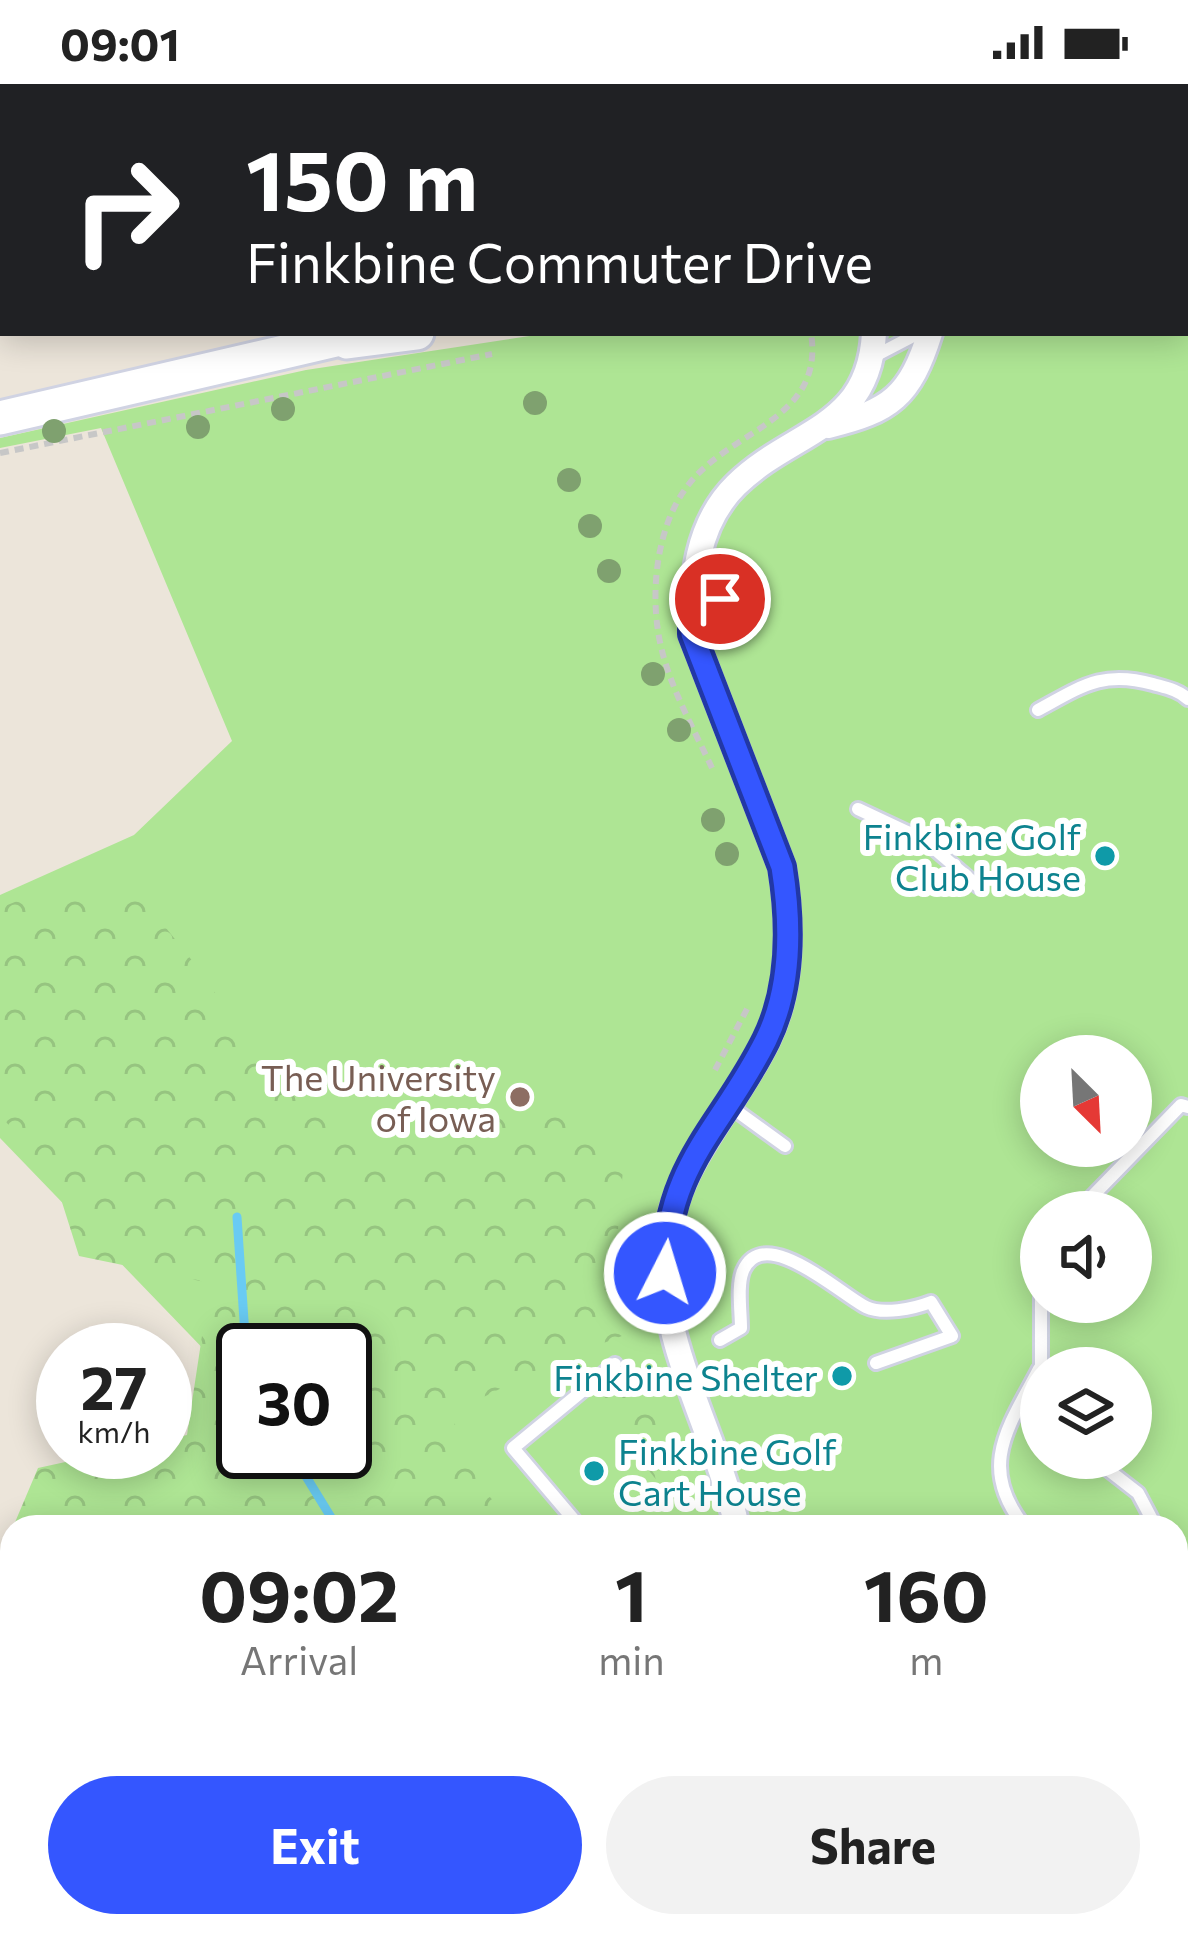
<!DOCTYPE html>
<html lang="en">
<head>
<meta charset="utf-8">
<style>
  :root { --surface:#fff; --page:#f2f2f2; --text:#222; --muted:#767676; --accent:#3456ff }
  body { margin:0; font-family:Commissioner,sans-serif; background:var(--page); color:var(--text); height:100vh; display:flex; flex-direction:column; font-size:45px; white-space:nowrap }
  * { box-sizing:border-box; margin:0 }
  p { font-size:39px; color:var(--muted) }
  .icon { flex:none; width:66px; height:66px; fill:none; stroke:currentColor; stroke-width:2; stroke-linecap:round; stroke-linejoin:round }
  .map { position:relative; flex:1; overflow:hidden }
  .side { position:absolute; left:0px; top:1431px; width:1188px; height:423px; display:flex; flex-direction:column; background:var(--surface); border-radius:36px 36px 0 0; box-shadow:0 6px 30px #0003 }
  .side>* { flex:none }
  .top-card { position:absolute; left:0px; top:0px; width:1188px; height:252px; box-shadow:0 6px 30px #0003; background:#202124; color:#fff; overflow:hidden }
  .needle { width:78px; rotate:156deg }
  .fabs { position:absolute; left:1020px; top:951px; display:grid; gap:24px }
  .fabs a { display:grid; place-items:center; width:132px; height:132px; border-radius:50%; background:var(--surface); box-shadow:0 6px 30px #0003; font-size:60px }
  .speed { position:absolute; left:36px; top:1239px; display:flex; gap:24px; font-size:60px; font-weight:700; text-align:center }
  .speed>* { display:grid; place-content:center; width:156px; height:156px; border-radius:50%; background:var(--surface); box-shadow:0 6px 30px #0003; line-height:1 }
  .speed small { font-size:30px; font-weight:400 }
  .speed .limit { border:6px solid #111; border-radius:18px; background:#fff; color:#111 }
  .pin { position:absolute; display:grid; place-items:center; width:102px; height:102px; color:#fff; margin:-51px; border:6px solid #fff; border-radius:50%; box-shadow:0 3px 12px #0007 }
  .me { position:absolute; width:132px; margin:-66px; rotate:5deg; stroke-linejoin:round; filter:drop-shadow(0 0 9px #0008) }
  .turn { display:flex; align-items:center; gap:42px; height:252px; padding:0 48px; font-size:54px }
  .turn .icon { width:156px; height:156px; stroke-width:2.5 }
  .turn b { display:block; font-size:84px; line-height:102px }
  .eta { display:flex; justify-content:space-evenly; align-items:center; height:204px; text-align:center }
  .eta b { font-size:72px; font-weight:700; line-height:84px }
  .cta { display:flex; gap:24px; margin-top:auto; padding:24px 48px }
  .cta a { flex:1; height:138px; border-radius:72px; background:var(--accent); color:#fff; font-size:48px; font-weight:700; line-height:138px; text-align:center }
  .cta a+a { background:var(--page); color:var(--text) }
  .status { display:flex; justify-content:space-between; align-items:center; height:84px; padding:0 60px; background:var(--surface); direction:ltr }
  .status svg { height:33px; fill:currentColor }
  .map>svg:first-child { display:block }
  .grass { fill:#aee594; fill-rule:evenodd }
  .forest { fill:url(#forest-crowns); fill-rule:evenodd }
  .lines { fill:none; stroke-linecap:round; stroke-linejoin:round }
  .stream { stroke:#69cbf3; stroke-width:9 }
  .service-casing { stroke:#d0d3e3; stroke-width:18 }
  .minor-casing { stroke:#d0d3e3; stroke-width:30 }
  .secondary-casing { stroke:#d0d3e3; stroke-width:39 }
  .path { stroke:#c7c7c7; stroke-width:6; stroke-dasharray:9 6; stroke-linecap:butt }
  .service { stroke:#fff; stroke-width:12 }
  .minor { stroke:#fff; stroke-width:24 }
  .secondary { stroke:#fff; stroke-width:33 }
  .tree { fill:#7fa16f }
  .route-casing { stroke:#2238a6; stroke-width:30 }
  .route { stroke:#3456ff; stroke-width:21 }
  .culture-dot { fill:#0f9aa8; stroke:#fff; stroke-width:4.5 }
  .education-dot { fill:#8d6e63; stroke:#fff; stroke-width:4.5 }
  .labels { text-anchor:middle; dominant-baseline:central; stroke-width:12; stroke-linejoin:round; paint-order:stroke }
  .culture-label { font-size:36px; fill:#0d838f; stroke:#fff; text-anchor:end }
  .education-label { font-size:36px; fill:#785e54; stroke:#fff; text-anchor:end }
</style>
</head>
<body>
<div class="status"><b>09:01</b><svg viewBox="0 0 49 12"><path d="M0 12V9h3v3zM5 12V6h3v6zM10 12V3h3v9zM15 12V0h3v12zM26 1h20v11H26zM47 4h2v5h-2z"/></svg></div>
<div class="map">
<svg width="1188" height="1852" viewBox="0 0 1188 1852">
  <defs>
    <pattern id="forest-crowns" width="20" height="18" patternUnits="userSpaceOnUse" patternTransform="scale(3)"><rect width="20" height="18" fill="#aee594"/><path d="M2 6a3 3 0 1 1 6 0M12 15a3 3 0 1 1 6 0" fill="none" stroke="#96c480"/></pattern>
  </defs>
  <rect width="100%" height="100%" fill="#ece5da"/>
  <path class="grass" d="M1188,140v1712h-248l-5,-10h241v-399h-799l-32,-75v-102h-102v40l-243,-252v-243l134,-60 98,-94 -131,-313 -101,20v-10l306,-68 243,-37h636zM1041,972h90v90h-90zM1041,1128h90v90h-90zM1041,1284h90v90h-90z"/>
  <g class="forest">
    <path d="M72,795l70,19 52,65 89,126 72,45c66,-16 174,-57 235,-10 12,9 23,23 34,33l-9,109 12,68 -78,30 -99,50 39,82 28,31h-504l25,-59 73,-16h54v-12l22,-5 23,-152 -131,-27 -25,-79 -54,-62v-207zM243,1266h102v102h-102z"/>
    <path d="M642,1292l55,124 4,27h-7l-99,-124z"/>
    <path d="M12,1445v397h825l6,10h-843v-379z"/>
  </g>
  <g class="lines">
    <g class="stream">
      <path d="M237,1133l9,133"/>
      <path d="M291,1368l46,75"/>
      <path d="M467,1842l1,10"/>
    </g>
    <g class="service-casing">
      <g id="service">
        <path d="M1185,180h3"/>
        <path d="M873,273l46,-24"/>
        <path d="M692,516l55,-1"/>
        <path d="M1038,626c44,-24 65,-40 115,-26 14,4 25,6 35,15"/>
        <path d="M858,725l66,31 55,47"/>
        <path d="M727,1020l58,42"/>
        <path d="M1077,1128l104,-107 7,2"/>
        <path d="M720,1256l21,-12c0,-17 -4,-42 2,-57 21,-49 98,24 123,36 17,8 47,2 65,-5l21,34 -76,27"/>
        <path d="M1041,1289v-76"/>
        <path d="M1093,1374l45,35 18,34"/>
        <path d="M580,1443l-67,-79 102,-84"/>
        <path d="M1025,1443c-49,-60 -16,-101 14,-158"/>
        <path d="M1176,1503l12,18"/>
        <path d="M1176,1623l12,20"/>
      </g>
    </g>
    <g class="minor-casing">
      <g id="minor">
        <path d="M818,0l2,3"/>
        <path d="M164,3l13,-3"/>
        <path d="M0,40l3,-1"/>
        <path d="M828,342c63,-15 82,-30 102,-93"/>
        <path d="M737,1443c-20,-94 -82,-186 -71,-284 9,-81 67,-133 101,-204 25,-52 24,-116 15,-172l-90,-233c0,-52 4,-110 44,-149 57,-56 133,-55 138,-152"/>
        <path d="M884,1842l6,10"/>
      </g>
    </g>
    <g class="secondary-casing">
      <g id="secondary">
        <path d="M1185,26l3,-1"/>
        <path d="M1185,98l3,-1"/>
        <path d="M347,258l70,-9"/>
        <path d="M0,334l366,-85"/>
      </g>
    </g>
    <g class="path">
      <path d="M0,369l492,-99"/>
      <path d="M712,684c-20,-43 -47,-89 -54,-137 -7,-46 0,-105 28,-143 42,-59 139,-66 125,-155"/>
      <path d="M715,986l33,-63"/>
    </g>
    <use href="#service" class="service"/>
    <use href="#minor" class="minor"/>
    <use href="#secondary" class="secondary"/>
  </g>
  <g class="tree">
    <circle cx="535" cy="319" r="12"/>
    <circle cx="283" cy="325" r="12"/>
    <circle cx="198" cy="343" r="12"/>
    <circle cx="54" cy="347" r="12"/>
    <circle cx="569" cy="396" r="12"/>
    <circle cx="590" cy="442" r="12"/>
    <circle cx="609" cy="487" r="12"/>
    <circle cx="653" cy="590" r="12"/>
    <circle cx="679" cy="646" r="12"/>
    <circle cx="713" cy="736" r="12"/>
    <circle cx="727" cy="770" r="12"/>
  </g>
  <g class="lines">
    <g class="route-casing">
      <path id="route" d="M665,1189c1,-110 57,-144 101,-233 26,-53 25,-117 16,-173l-90,-233v-34l28,-1"/>
    </g>
    <use href="#route" class="route"/>
  </g>
  <g class="culture-dot">
    <circle cx="1105" cy="772" r="12"/>
    <circle cx="842" cy="1292" r="12"/>
    <circle cx="594" cy="1387" r="12"/>
  </g>
  <circle class="education-dot" cx="520" cy="1013" r="12"/>
  <g class="labels">
    <g class="culture-label">
      <text x="1081" y="751">Finkbine Golf<tspan x="1081" dy="41">Club House</tspan></text>
      <text x="818" y="1292">Finkbine Shelter</text>
      <text x="618" y="1366" text-anchor="start">Finkbine Golf<tspan x="618" dy="41">Cart House</tspan></text>
    </g>
    <g class="education-label">
      <text x="496" y="992">The University<tspan x="496" dy="41">of Iowa</tspan></text>
    </g>
  </g>
</svg>
<div class="fabs">
<a><svg class="needle" viewBox="-14 -14 28 28"><path d="M0-13l5 13h-10z" fill="#e53935"/><path d="M0 13l5-13h-10z" fill="#767676"/></svg></a>
<a><svg class="icon" aria-label="sound" viewBox="0 0 24 24"><path d="M4 9h4l5-4v14l-5-4H4zM17 9q2 3 0 6"/></svg></a>
<a><svg class="icon" aria-label="layers" viewBox="0 0 24 24"><path d="M12 4l9 5-9 5-9-5zM3 14l9 5 9-5"/></svg></a>
</div>
<div class="speed"><div>27<small>km/h</small></div><div class="limit">30</div></div>
<div class="pin" style="left:720px;top:515px;background:#d93025"><svg class="icon" aria-label="arrive" viewBox="0 0 24 24"><path d="M6 21V4h12l-3 4 3 4H6"/></svg></div>
<svg class="me" style="left:665px;top:1189px" viewBox="-20 -20 40 40"><circle r="17" fill="#3456ff" stroke="#fff" stroke-width="3"/><path d="M0-11L8 9 0 5-8 9z" fill="#fff"/></svg>
<div class="top-card">
<div class="turn"><svg class="icon" aria-label="right" viewBox="0 0 24 24"><path d="M7 20v-9h11M14 6l5 5-5 5"/></svg><div><b>150 m</b>Finkbine Commuter Drive</div></div>
</div>
<section class="side">
<div class="eta">
<div><b>09:02</b><p>Arrival</p></div>
<div><b>1</b><p>min</p></div>
<div><b>160</b><p>m</p></div>
</div>
<div class="cta"><a>Exit</a><a>Share</a></div>
</section>
</div>
</body>
</html>
